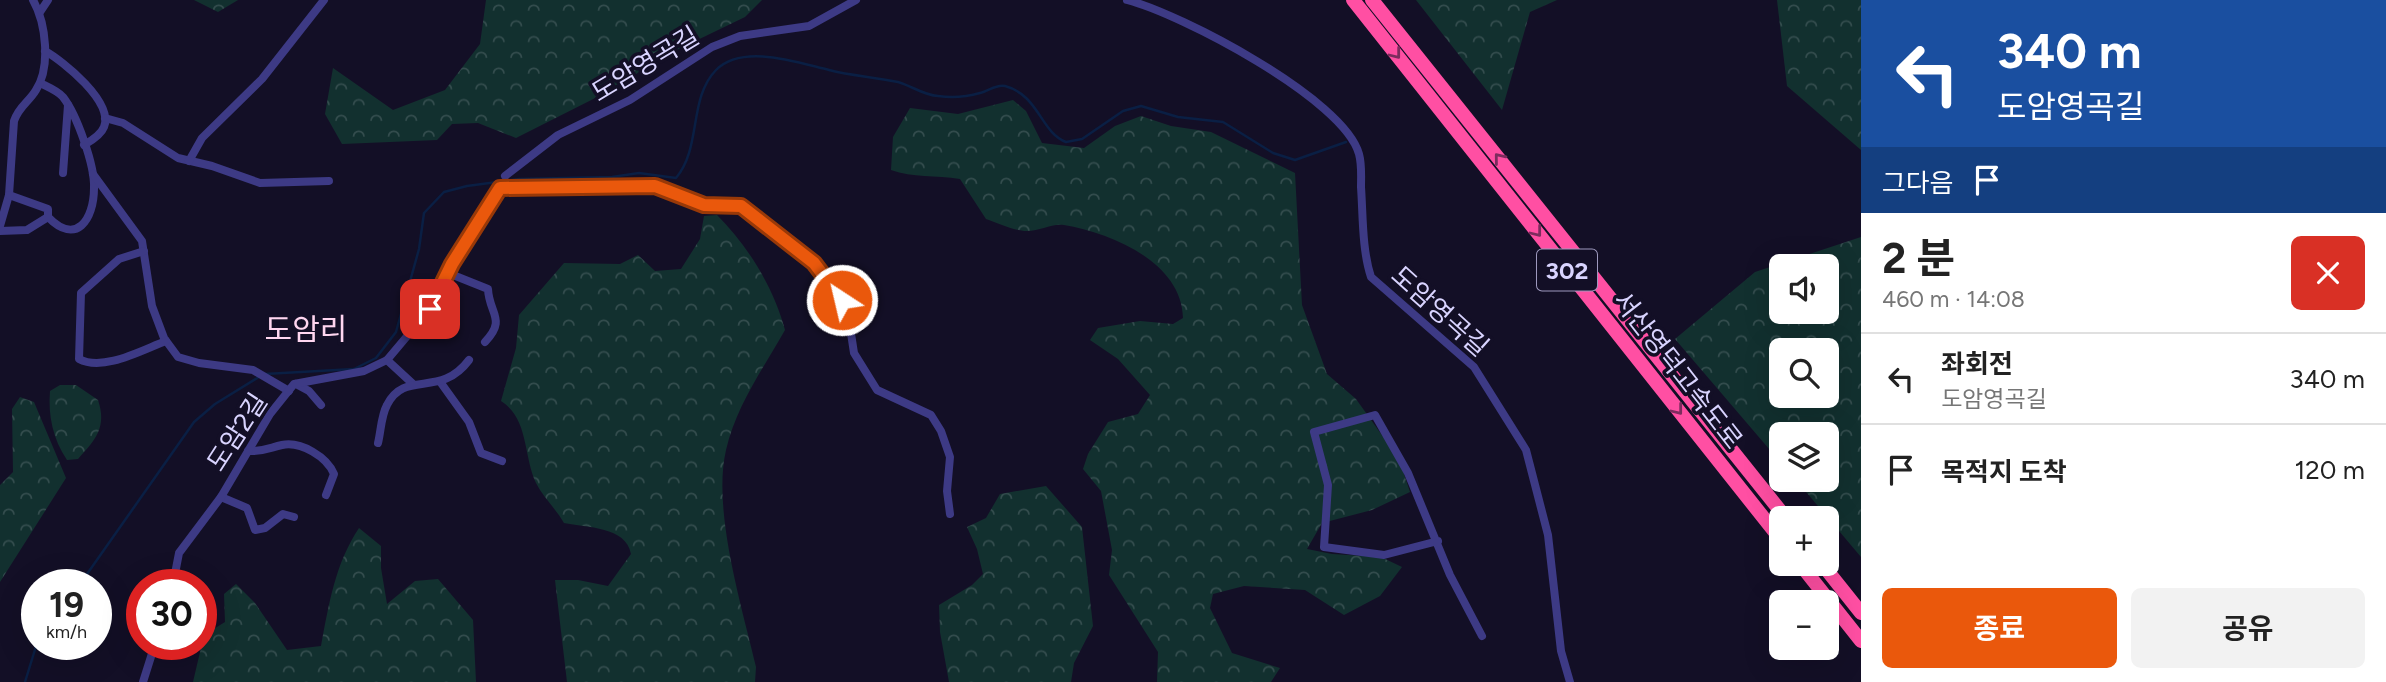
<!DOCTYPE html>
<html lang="ko">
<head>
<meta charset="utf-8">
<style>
  :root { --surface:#fff; --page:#f2f2f2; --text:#222; --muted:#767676; --line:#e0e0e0; --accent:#ea580c }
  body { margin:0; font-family:Figtree,"Noto Sans KR",sans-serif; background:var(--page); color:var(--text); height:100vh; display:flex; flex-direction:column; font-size:26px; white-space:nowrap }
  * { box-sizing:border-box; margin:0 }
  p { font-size:23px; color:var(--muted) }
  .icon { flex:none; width:38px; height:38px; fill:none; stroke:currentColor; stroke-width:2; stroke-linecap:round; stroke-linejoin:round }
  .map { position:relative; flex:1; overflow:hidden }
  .side { display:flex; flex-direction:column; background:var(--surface); width:525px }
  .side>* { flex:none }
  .guide { background:#1a4fa0; color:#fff; overflow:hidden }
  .fabs { position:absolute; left:1769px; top:254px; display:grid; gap:14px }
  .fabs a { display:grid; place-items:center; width:70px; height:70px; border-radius:10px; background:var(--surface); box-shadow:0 7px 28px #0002; font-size:35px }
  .speed { position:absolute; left:21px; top:569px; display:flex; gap:14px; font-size:35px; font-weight:700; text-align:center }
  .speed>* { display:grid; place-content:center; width:91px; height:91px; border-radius:50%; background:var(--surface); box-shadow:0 7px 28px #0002; line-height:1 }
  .speed small { font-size:18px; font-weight:400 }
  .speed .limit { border:10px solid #d22; background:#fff; color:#111 }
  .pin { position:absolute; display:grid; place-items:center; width:60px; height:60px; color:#fff; margin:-30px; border-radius:14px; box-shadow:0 4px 10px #0006 }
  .me { position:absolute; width:77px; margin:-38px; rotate:325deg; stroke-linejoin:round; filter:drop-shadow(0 0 5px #0008) }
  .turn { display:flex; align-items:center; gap:24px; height:147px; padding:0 21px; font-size:32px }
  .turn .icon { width:91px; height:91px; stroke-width:2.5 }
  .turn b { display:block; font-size:49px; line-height:60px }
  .then { display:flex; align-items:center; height:66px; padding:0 21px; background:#0003; gap:14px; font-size:26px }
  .round { display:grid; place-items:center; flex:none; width:74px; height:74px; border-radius:10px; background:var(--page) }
  .overview { display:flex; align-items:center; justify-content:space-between; height:119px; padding:0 21px }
  h1 { font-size:42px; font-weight:700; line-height:52px }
  .action { display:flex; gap:14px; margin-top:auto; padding:14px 21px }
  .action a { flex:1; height:80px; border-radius:10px; background:var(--accent); color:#fff; font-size:28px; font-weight:700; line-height:80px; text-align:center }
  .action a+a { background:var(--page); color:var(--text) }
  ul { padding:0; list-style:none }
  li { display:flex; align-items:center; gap:21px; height:91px; padding:0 21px; border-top:2px solid var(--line) }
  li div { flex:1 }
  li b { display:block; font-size:26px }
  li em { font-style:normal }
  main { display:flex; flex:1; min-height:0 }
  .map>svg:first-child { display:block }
  .forest { fill:url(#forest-crowns); fill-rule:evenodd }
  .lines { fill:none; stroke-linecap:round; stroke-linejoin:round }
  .stream { stroke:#0a1f44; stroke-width:2.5 }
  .minor { stroke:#3d3a85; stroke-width:8 }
  .motorway { stroke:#ff4fa3; stroke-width:14 }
  .oneway { stroke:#7d2c5e }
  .route-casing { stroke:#983908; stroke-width:18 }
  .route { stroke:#ea580c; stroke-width:12 }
  .labels { text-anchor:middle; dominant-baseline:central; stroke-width:7; stroke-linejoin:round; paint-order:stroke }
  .shield { fill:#130f26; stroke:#9e99be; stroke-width:2 }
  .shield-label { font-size:24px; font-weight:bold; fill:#d9d4ff }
  .street-label { font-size:26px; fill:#d9d4ff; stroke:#130f26 }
  .quarter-label { font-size:30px; fill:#ffd6f0; stroke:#130f26 }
</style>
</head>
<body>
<main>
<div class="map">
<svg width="1861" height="682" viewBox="0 0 1861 682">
  <defs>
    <pattern id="forest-crowns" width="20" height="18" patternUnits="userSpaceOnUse" patternTransform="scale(1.75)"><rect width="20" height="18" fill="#12302f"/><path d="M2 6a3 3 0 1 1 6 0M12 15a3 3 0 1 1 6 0" fill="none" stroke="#344d4e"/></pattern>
  </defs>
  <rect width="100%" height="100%" fill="#130f26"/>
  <g class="forest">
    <path d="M194,0h44l-20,12z"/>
    <path d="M486,0h276l-17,17 -87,42 -41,28 -101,51 -38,-15 -26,1 -15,16 -95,4 -17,-30 8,-46 60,42 52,-20 35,-46z"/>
    <path d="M1416,0h141l-27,12 -28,98z"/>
    <path d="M1777,0h84v150l-74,-64z"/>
    <path d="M1013,100l13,11 16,32 42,5 31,-22 26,-10 30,10 40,6 84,41 7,132 25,69 29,25 43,60 11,33 -38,18 -50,13 -15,26 25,5 49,3 21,10 -22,29 -36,19 -39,-25 -61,-4 -31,8 -3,14 22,45 48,15 -9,14h-114l1,-30 -49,-77 3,-25 -11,-59 -18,-22 5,-15 20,-32 30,-8 12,-19 -32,-36 -28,-19 8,-12 42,-7 33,3 10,-6c-1,-56 -72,-85 -119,-93 -12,-2 -24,6 -37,6 -13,0 -29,-8 -41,-12l-26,-40c-24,-4 -47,-1 -69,-9l2,-33 17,-29 48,6z"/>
    <path d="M717,215c31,31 57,73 68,115 -22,39 -49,76 -59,120 -14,60 16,157 30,217l-1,15h-188l-12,-102h23l30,6 23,-32c-5,-28 -44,-26 -67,-31 -8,-14 -21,-26 -28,-40 -13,-28 -7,-64 -35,-82l15,-53 3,-33 45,-52 56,1 18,-9 17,16 26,-2 19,-30 4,-23z"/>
    <path d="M1861,237v320l-65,-77h31v-46h-45l-1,29 -106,-124 80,-67zM1827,266v46h-45v-46zM1827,350v46h-45v-46z"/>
    <path d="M60,385h16l22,15c9,27 -2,39 -20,59l-11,1c-14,-21 -19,-44 -17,-69z"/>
    <path d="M20,397l14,5 32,76 -66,104v-97l13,-13 -1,-63z"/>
    <path d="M1046,486l36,41 11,99 -19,37 -3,19h-122l-9,-50 -1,-27 33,-20 11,-11 -6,-25 -10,-22 19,-9 14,-24z"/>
    <path d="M359,528l22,18v22l6,36 28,-23 23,-2 35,41 3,62h-283l11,-47 21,-13 -1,-28 12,-10 19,19 32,47 34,-4c8,-42 14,-82 38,-118z"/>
  </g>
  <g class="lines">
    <g class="stream">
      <path d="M265,374l89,-5 22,-11 20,-26 23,-83 5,-36 20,-21 23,-6 52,-7 93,-2 27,-4 37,5c26,-31 12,-79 40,-108 27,-27 83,-7 113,0 23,6 46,7 69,12 14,4 25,13 40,14 14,2 28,1 42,-3 9,-2 16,-9 25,-7 34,9 36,47 61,56l16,-3 41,-28 18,-5 37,11 45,5 50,31 22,7 51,-18"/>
      <path d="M80,584l114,-162 21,-18 44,-27"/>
      <path d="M25,682l12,-39"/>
    </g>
    <g class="minor">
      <path d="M1127,0c54,14 217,99 232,154 3,11 2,22 2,33 2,28 1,63 10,90l103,90 52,83 22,85 13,116 9,31"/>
      <path d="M40,12l8,-12"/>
      <path d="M45,51c18,10 69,51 59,76 -3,8 -13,14 -20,18"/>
      <path d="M40,83c8,4 18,8 23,14 14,18 32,69 31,91 0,32 -18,58 -46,29"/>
      <path d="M105,118l18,5 55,35 34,8 48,17 69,-2"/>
      <path d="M189,161l13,-23 60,-59 62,-79"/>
      <path d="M63,173l5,-68"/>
      <path d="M93,174l49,67 10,65 12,32 14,19 21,6 54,7 36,21"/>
      <path d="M505,176l53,-41 72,-35 82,-53 28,-11 69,-10 47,-26"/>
      <path d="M0,226l9,-31 5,-74c5,-15 15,-19 22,-31 15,-23 10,-67 -3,-90"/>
      <path d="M0,231l27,-1 21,-13v-8l-39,-14"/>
      <path d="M144,251l-25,8 -38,34 -2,66c24,13 63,-9 87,-18"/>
      <path d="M448,273l40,16c1,25 19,30 -3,53"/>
      <path d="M387,360l26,24"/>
      <path d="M441,383l28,39 12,31 21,8"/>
      <path d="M296,384l13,7 12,14"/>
      <path d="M378,443c3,-12 3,-27 9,-38 18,-36 53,-6 82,-45"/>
      <path d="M248,451c14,1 21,-3 34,-6 19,-4 45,12 52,29l-8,21"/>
      <path d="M221,497l26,11 8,22 10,-2 18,-14 11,3"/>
      <path d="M1438,541l-54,14 -60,-8 4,-62 -14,-53 61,-17 33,58 42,102 32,61"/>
      <path d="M173,584l6,-31 42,-56 49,-83 24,-30 70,-13 23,-11 43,-51 22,-45 48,-76 155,-2 35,15 42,3 18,7 74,64 18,25 6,14 6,39 23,37 54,25 10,16 9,26 -3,34 3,23"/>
      <path d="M143,682l12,-38"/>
    </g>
    <g class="motorway">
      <path d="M1353,0l429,541"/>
      <path d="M1372,0l414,518"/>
      <path d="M1800,564l61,77"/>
      <path d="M1822,564l39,49"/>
    </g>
  </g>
  <defs><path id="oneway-chevron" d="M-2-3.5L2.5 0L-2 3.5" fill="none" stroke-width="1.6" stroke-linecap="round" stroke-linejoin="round" transform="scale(1.75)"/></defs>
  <g class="oneway">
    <use href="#oneway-chevron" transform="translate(1396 54) rotate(52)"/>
    <use href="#oneway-chevron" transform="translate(1499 158) rotate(-129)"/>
    <use href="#oneway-chevron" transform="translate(1537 232) rotate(52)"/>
    <use href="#oneway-chevron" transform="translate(1678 410) rotate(52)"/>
  </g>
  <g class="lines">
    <g class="route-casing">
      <path id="route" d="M430,309l22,-45 48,-76 155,-2 49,19 37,1 73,57 28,37"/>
    </g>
    <use href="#route" class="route"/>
  </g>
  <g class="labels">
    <rect class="shield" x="1537" y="249.5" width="60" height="41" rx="5"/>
    <g class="shield-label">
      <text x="1567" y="270">302</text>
    </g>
    <g class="street-label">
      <text transform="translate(645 64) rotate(-31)">도암영곡길</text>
      <text transform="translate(1440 311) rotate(42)">도암영곡길</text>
      <text transform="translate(1678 370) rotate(52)">서산영덕고속도로</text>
      <text transform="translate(237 432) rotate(-57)">도암2길</text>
    </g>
    <g class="quarter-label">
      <text x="306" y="329">도암리</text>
    </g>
  </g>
</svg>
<div class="fabs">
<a><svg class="icon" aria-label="sound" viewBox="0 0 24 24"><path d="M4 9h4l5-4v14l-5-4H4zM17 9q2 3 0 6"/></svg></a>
<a><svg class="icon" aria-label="search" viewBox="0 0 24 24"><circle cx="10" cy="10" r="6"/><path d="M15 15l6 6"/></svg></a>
<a><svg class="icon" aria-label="layers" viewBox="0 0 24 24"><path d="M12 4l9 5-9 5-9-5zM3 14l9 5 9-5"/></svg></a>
<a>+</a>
<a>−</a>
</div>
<div class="speed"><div>19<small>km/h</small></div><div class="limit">30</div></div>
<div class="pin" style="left:430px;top:309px;background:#d93025"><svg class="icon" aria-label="arrive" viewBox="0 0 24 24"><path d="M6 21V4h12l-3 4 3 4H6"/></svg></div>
<svg class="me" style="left:842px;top:300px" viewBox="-20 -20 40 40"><circle r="17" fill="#ea580c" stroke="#fff" stroke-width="3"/><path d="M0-11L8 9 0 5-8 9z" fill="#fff"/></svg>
</div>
<section class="side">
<div class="guide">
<div class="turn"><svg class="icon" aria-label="left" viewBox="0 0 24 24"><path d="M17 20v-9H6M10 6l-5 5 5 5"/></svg><div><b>340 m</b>도암영곡길</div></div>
<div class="then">그다음<svg class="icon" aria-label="arrive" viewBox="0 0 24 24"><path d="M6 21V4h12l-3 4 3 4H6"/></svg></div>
</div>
<div class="overview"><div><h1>2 분</h1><p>460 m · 14:08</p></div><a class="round" style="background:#d93025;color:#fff"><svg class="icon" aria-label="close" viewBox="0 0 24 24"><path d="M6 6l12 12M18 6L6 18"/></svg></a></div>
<ul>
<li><svg class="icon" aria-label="left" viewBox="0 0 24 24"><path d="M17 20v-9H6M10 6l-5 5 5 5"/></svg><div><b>좌회전</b><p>도암영곡길</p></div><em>340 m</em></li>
<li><svg class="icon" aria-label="arrive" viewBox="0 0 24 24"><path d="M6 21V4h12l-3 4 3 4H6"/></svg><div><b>목적지 도착</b></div><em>120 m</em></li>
</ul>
<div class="action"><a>종료</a><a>공유</a></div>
</section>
</main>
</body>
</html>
